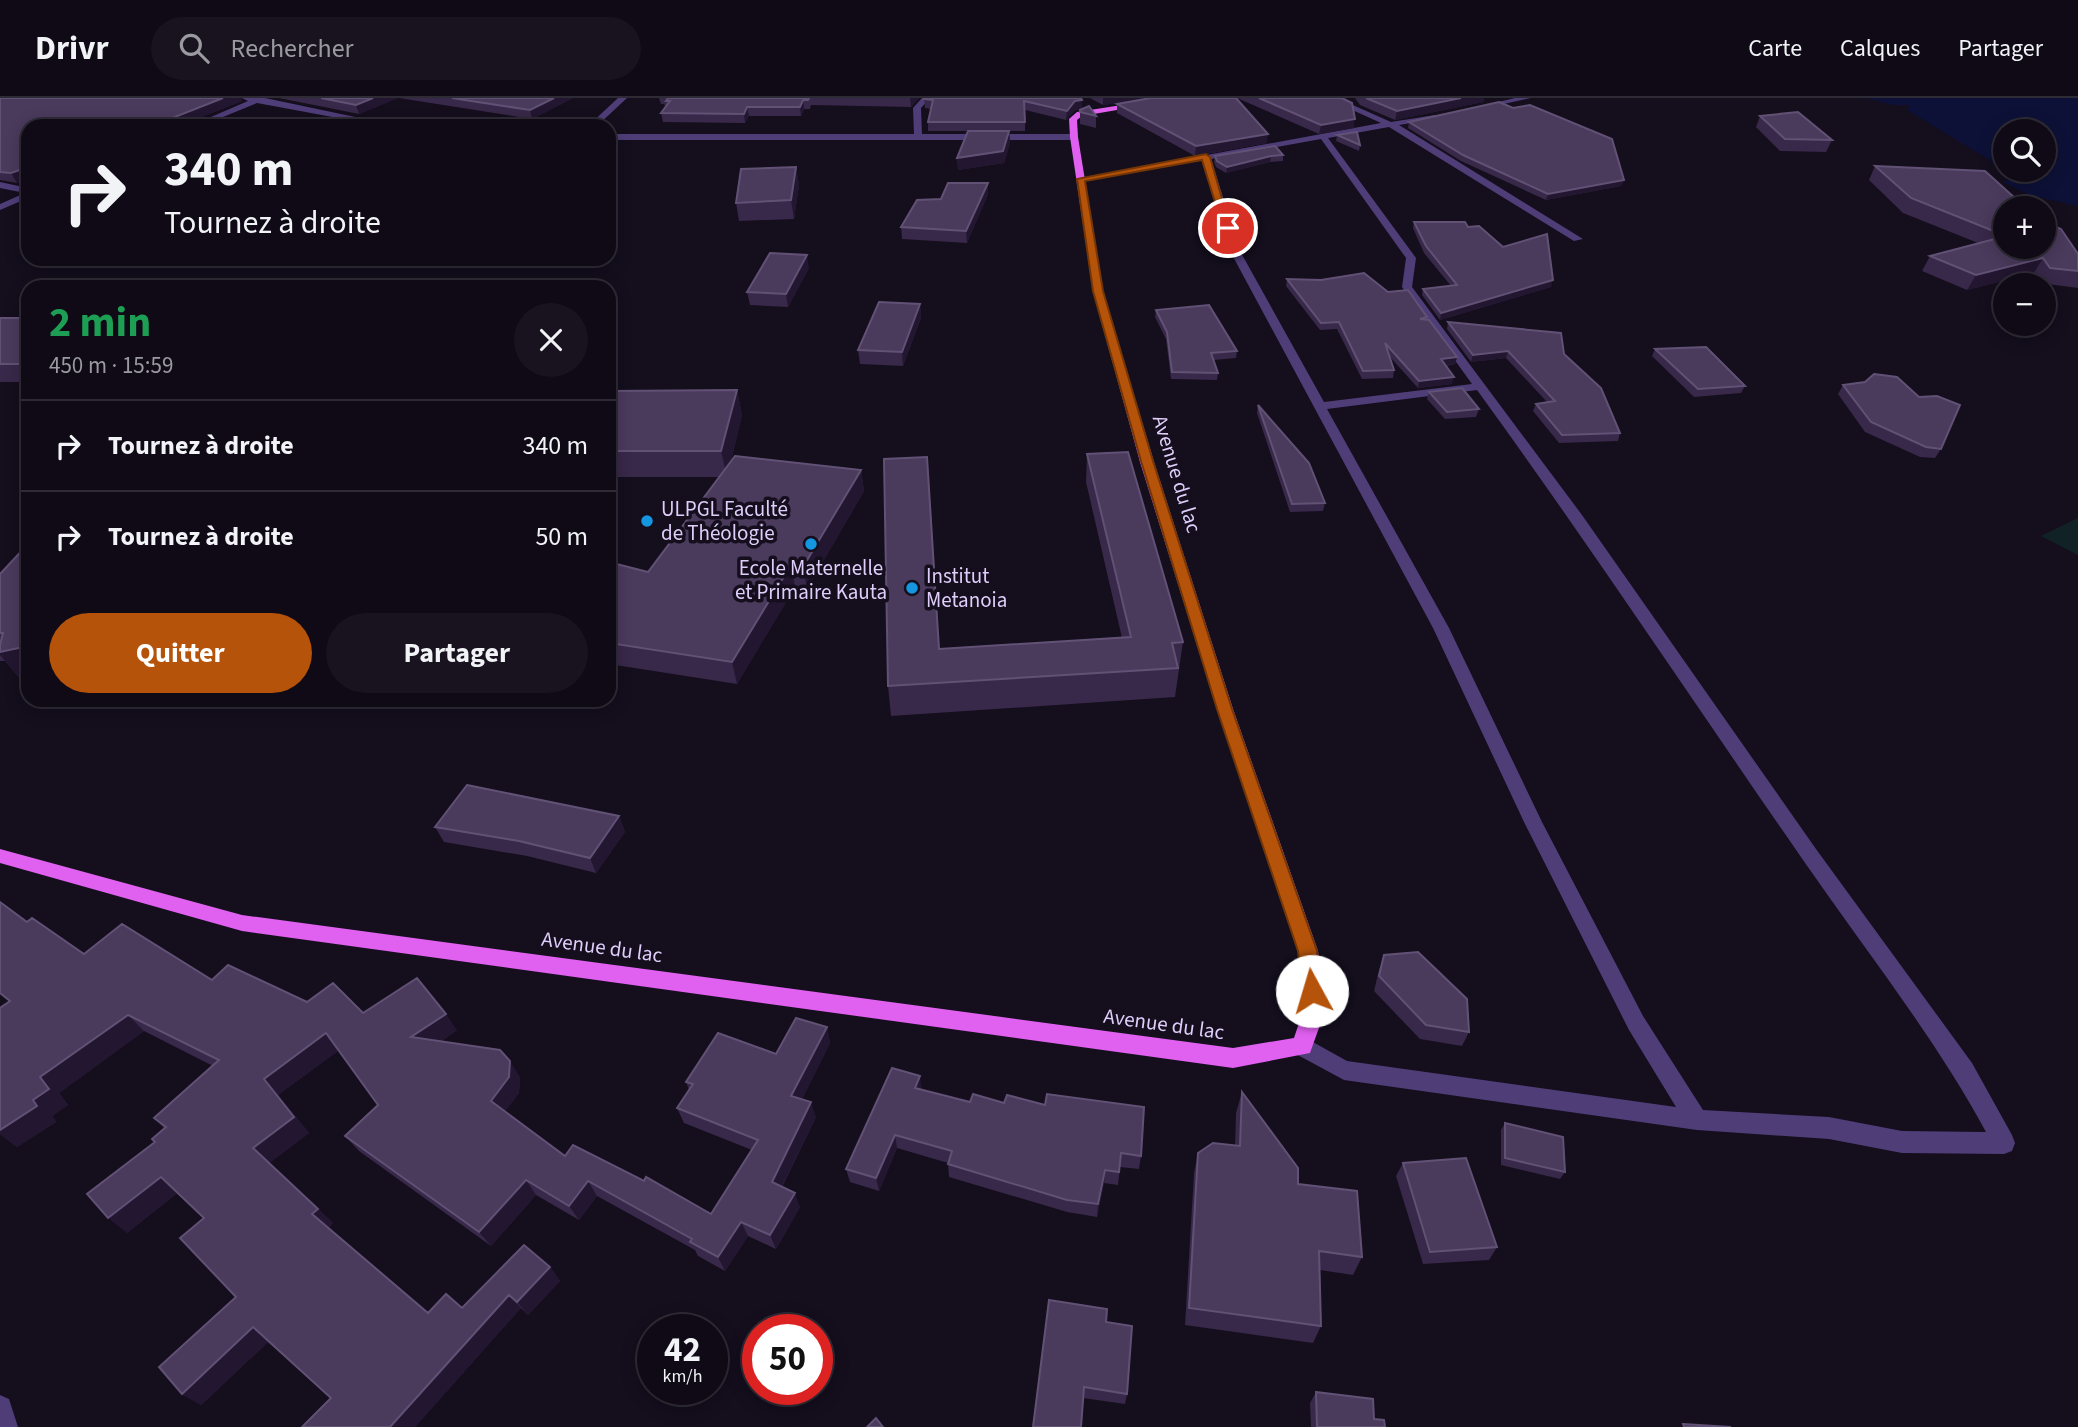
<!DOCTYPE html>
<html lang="fr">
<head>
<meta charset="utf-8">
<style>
  :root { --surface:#0f0a16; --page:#18131f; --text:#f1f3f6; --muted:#9b9aa1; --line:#2f2b35; --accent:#b45309 }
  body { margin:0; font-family:"Source Sans 3",sans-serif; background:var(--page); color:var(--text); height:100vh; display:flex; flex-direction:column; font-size:26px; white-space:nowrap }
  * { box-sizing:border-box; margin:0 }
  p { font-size:23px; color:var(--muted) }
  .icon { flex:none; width:38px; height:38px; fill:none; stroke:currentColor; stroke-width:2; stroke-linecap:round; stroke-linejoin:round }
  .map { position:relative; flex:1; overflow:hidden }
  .sheet { position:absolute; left:21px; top:182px; width:595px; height:427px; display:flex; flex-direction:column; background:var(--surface); border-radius:21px; box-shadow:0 4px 18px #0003,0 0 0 2px var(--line) }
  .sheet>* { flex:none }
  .guide { position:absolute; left:21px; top:21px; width:595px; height:147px; border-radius:21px; box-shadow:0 4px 18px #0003,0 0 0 2px var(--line); background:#0f0a16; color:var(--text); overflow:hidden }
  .fabs { position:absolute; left:1993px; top:21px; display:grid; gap:14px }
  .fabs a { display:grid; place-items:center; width:63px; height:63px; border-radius:50%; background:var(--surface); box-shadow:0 4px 18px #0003,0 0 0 2px var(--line); font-size:35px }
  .speed { position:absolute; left:637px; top:1216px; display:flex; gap:14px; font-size:35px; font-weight:700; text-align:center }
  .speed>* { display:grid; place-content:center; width:91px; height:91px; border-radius:50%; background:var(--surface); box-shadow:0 4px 18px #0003,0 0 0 2px var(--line); line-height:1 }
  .speed small { font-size:18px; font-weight:400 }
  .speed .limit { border:10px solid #d22; background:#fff; color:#111 }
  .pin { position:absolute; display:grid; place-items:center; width:60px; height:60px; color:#fff; margin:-30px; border:4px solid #fff; border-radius:50%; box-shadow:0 2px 7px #0007 }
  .me { position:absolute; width:77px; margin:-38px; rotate:354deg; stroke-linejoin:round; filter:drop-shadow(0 0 5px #0008) }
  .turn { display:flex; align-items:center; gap:24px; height:147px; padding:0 28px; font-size:32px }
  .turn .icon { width:91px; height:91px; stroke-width:2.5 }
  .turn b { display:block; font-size:49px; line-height:60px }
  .round { display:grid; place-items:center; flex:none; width:74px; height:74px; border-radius:37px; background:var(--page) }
  .headline { display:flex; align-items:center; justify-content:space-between; height:119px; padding:0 28px }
  h1 { font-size:42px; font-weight:700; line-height:52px; color:#1e9e55 }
  .action { display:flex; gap:14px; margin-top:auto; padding:14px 28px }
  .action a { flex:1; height:80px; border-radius:42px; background:var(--accent); color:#fff; font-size:28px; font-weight:700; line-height:80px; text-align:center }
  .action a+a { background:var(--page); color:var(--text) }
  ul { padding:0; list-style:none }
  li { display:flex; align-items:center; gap:21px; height:91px; padding:0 28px; border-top:2px solid var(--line) }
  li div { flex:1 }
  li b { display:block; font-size:26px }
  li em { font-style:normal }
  header { display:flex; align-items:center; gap:42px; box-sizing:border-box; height:98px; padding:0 35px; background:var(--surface); border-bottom:2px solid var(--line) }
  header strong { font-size:33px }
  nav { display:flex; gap:38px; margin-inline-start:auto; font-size:24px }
  .search { width:490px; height:63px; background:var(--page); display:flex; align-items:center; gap:18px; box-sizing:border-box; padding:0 24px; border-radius:38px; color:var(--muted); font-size:26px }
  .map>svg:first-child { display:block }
  .green { fill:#112226 }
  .water { fill:#0d1137 }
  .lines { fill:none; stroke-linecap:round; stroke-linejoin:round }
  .minor { fill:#4f3d78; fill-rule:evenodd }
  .major { fill:#e060f0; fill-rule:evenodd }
  .wall { fill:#382849 }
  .shaded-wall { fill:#221630 }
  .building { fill:#4a3a5c; stroke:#615175; stroke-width:2 }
  .route { fill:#b45309; stroke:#753606; stroke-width:2 }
  .poi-dot { fill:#1596e0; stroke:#140e1d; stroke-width:2.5 }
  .labels { text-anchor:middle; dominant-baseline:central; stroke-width:7; stroke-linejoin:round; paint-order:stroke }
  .street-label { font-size:21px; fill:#dfcefa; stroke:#140e1d }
  .poi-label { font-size:21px; fill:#dfcefa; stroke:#140e1d; text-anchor:start }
</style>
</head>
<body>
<header>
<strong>Drivr</strong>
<div class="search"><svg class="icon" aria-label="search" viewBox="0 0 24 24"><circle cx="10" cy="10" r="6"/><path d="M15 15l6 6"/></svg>Rechercher</div>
<nav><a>Carte</a><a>Calques</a><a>Partager</a></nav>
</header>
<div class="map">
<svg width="2078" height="1329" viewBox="0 0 2078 1329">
  <rect width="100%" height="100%" fill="#140e1d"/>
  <path class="green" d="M2078,420v37l-37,-19z"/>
  <path class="water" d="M1866,0h212v108l-49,-11 -26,-13 7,-3 -4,-9h38v-39h-38v39l-99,-60 2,-5h-16z"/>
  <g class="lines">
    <g class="minor">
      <path d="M242,0h23l133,28h-17l-124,-23 -56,23h-11l58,-25z"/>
      <path d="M618,0h9l-30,28h-9z"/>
      <path d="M922,0h8l-9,10 1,26h152l4,3 -4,3h-465v-6h305l-1,-26z"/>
      <path d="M1326,0h11l54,24 44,-7v4l-36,6 184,114 -9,2 -185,-114 -61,11 88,120 -4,29 170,228 234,334 156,214 40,72 3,8 -3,8 -8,3 -102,-1 -73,-14 -132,-9 -353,-50 -50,-27 -3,-7 3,-7 8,-3 45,25 329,46 -47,-77 -105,-208 -91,-194 -203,-377 -27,-91 -122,22 -5,-3 305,-56zM1321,41l85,119 -4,29 70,97 -148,18 -84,-151 -29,-92zM1477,292c112,154 217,313 326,470 62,90 131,176 183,272l-84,-1 -73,-14 -126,-7 -60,-94 -101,-194 -93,-194 -122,-219z"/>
      <path d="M1515,0h16l-54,12 -4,-2z"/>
      <path d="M0,84l28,6v10l-28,12v-6l25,-11 -25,-5z"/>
      <path d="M0,1297l9,4 9,28h-18z"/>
    </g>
    <path class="major" d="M1167,0h20l-105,18 -5,4 1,17 25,154 51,171 79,247 85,242 7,60 -15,42 -77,15 -991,-137 -242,-68v-14l242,66 991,133 61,-10 9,-27 -5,-60 -81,-242 -77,-247 -47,-171 -23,-154 -1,-18 8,-7z"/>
  </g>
  <g class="wall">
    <path d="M0,0l242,3 -63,25h-151l-11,57 -17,-3z"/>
    <path d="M279,0h119l-39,16z"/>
    <path d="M399,0h174l-41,21z"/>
    <path d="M659,0h260l-8,9 -100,-2 -1,4h-6l-3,7h-52l-4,7 -82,-1 -2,-9 5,-7h-1l-1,-2h-3z"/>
    <path d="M1090,0h60l-47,7z"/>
    <path d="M1237,0h105l12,30 -35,6z"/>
    <path d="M1355,0h129l-1,4 -88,18 -35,-15z"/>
    <path d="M924,1l158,1v9l-7,1 -9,10 -41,-10v21h-16l1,12 -6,20 -46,7 -1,-12 11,-27h-40v-9l3,-13 -6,-1z"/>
    <path d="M1117,6l150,39 -72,13 -78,-43z"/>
    <path d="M1080,12l16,6v12l-16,-4z"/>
    <path d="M1760,18l72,24 -6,12 -46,-1 -24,-24z"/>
    <path d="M1409,24l215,58 -3,6 -75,14 -85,-39 -53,-33z"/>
    <path d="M1337,37l23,10 -1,6 -23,-10z"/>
    <path d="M1283,57v6l-13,1 -44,11 -10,-6 -2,-5 1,-6z"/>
    <path d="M1875,68l203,88v34l-38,-5 -6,-10 -67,17 -45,-19 8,-15 48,-13 -75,-30 -34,-33z"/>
    <path d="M796,69l3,18 -5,34 -55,2 -3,-18z"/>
    <path d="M988,96l-21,49 -65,-4 -1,-12 40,-28z"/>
    <path d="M1414,124l54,5 83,60 -111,33 -18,-25 1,-6 28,-3 -27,-33 -11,-25z"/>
    <path d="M809,170l-21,39 -38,-2 -3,-13z"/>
    <path d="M1287,181l101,13 38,28 31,37 -2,7 -9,2 6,18 -34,4 -28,-31 4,13 -1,8 -31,1 -25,-50 -17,1 -34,-44z"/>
    <path d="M920,206l1,14 -18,48 -43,-2 -2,-14z"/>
    <path d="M1156,212l81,41 -1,7 -22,2 4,13 -1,7 -46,-1 -5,-40 -11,-22z"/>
    <rect x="0" y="220" width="28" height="64"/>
    <path d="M1448,224l116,32 56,79 -2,8 -59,2 -26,-32 3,-7 11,-2 -41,-44 -35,4 -24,-33z"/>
    <path d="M1655,251l90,37 -4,7 -47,4 -42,-41z"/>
    <path d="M1843,287l98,64 -6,9 -15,-1 -55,-25 -27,-38z"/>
    <path d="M737,292l5,25 -11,46 130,9 3,21 -57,98 -12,-2 -58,97 -128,-20v-102l39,10 71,-95h-110v-86z"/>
    <path d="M1429,294l50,17 -3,8 -31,2 -18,-20z"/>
    <path d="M1258,307l67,98 -2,8 -33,1 -33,-99z"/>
    <path d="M1087,356l96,188 -8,55 -284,19 -3,-30 52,-37 182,-11 -36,-156z"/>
    <path d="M28,446v134l-7,2 -16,-19h-5v-87z"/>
    <path d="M619,718l6,16 -29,41 -69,-17 -83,-14 -9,-15z"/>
    <path d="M0,804l27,20 57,32 128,26 95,22 150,28 -17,12 80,35 -1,16 -14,18 60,45 146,58 41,-64 -68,-27 -7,-15 12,-18 -3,-8 90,-28 51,-27 3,16 -28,56 14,18 -34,70 18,20 -24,42 -28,-13 -23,35 -27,-15 -3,-6 -98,-54 -18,24 -43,-25 -45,51 -132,-95 -14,-15 33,-31 -39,-55 -61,45 31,38 -40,30 64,60 -5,5 100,85 34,-5 88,-41 10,14 -32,34 -7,-7 -106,119h-113l29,-29 -63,-56 -67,63 -19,-11 54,-97 -32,-79 -27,-25 -50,40 28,-91 9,-14 -10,-10 59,-52 -69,-35 -85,62 9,12 -16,11 4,6 -39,25 -17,-13v-126l10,-6 -10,-8z"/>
    <path d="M1384,857l85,77 -7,14 -42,-7 -46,-48 5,-21z"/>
    <path d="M922,991l219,67 -2,13 -19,-2 -2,18 -14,-2 -7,34 -30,-5 -118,-35 -1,-14 -51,-15 -18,43 -29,-9 -4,-13z"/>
    <path d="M1242,994l56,92 64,73 -9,18 -33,-5 1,56 -8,17 -128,-18 9,-152 4,-20 37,-7 1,-33z"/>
    <path d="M1505,1025l60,49 -5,7 -59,-14v-35z"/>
    <path d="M1403,1065l94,84 -8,13 -66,4 -27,-88z"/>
    <path d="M1106,1224l21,72 -2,10 -42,-6 -50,29z"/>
    <path d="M1316,1294l58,27 11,8h-74l-1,-24z"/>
  </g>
  <g class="shaded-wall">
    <path d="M223,0h18l1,3 -63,25h-27z"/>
    <path d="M373,0h25l-39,16 -3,-9z"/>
    <path d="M554,0h19l-41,21 -2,-9z"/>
    <path d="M910,0h9l-8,9z"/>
    <path d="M1103,0h47l-47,7z"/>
    <path d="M1461,0h23l-1,4 -88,18 2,-9z"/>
    <path d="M803,2l1,9 -3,7 -1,-9z"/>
    <path d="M1082,2v9l-7,1 -9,10 1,-9 8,-10z"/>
    <path d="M747,9l2,9 -4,7 -1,-9z"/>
    <path d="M1355,21l-1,9 -35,6 2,-9z"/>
    <path d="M1009,33l1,12 -6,20 -46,7 -1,-12z"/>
    <path d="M1268,36l-1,9 -72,13 1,-10z"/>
    <path d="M1271,58l-1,6 -44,11 1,-6z"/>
    <path d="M28,69v11l-11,5 -6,-10z"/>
    <path d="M796,69l3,18 -5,34 -3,-19z"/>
    <path d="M1624,82l-3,6 -75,14 2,-6z"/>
    <path d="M988,85v11l-21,49 -1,-12z"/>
    <path d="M807,157l2,13 -21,39 -2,-13z"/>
    <path d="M2043,160l-9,15 -67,17 9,-15z"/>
    <path d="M1553,182l-2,7 -111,33 1,-7z"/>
    <path d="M216,183l3,6h-10z"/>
    <path d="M920,206l1,14 -18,48 -1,-14z"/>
    <path d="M1508,253l-2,7 -35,4 2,-7z"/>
    <path d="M1457,259l-2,7 -16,2 2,-7z"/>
    <path d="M1454,279l-2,7 -34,4 1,-7z"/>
    <path d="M737,292l5,25 -15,62 -6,-26z"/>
    <path d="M861,372l3,21 -57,98 -4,-22z"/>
    <path d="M791,467l4,22 -58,97 -5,-22z"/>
    <path d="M28,548v32l-7,2 -21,-25v-3z"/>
    <path d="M619,718l6,16 -29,41 -6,-15z"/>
    <path d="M446,916l11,16 -34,23 -12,-16z"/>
    <path d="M128,917l16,16 -85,62 9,12 -16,11 4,6 -39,25 -17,-13v-4l33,-30 7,-23z"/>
    <path d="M827,929l3,16 -34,68 -5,-15z"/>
    <path d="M326,935l14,16 -62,46 31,38 -40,30 -16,-15 11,-69z"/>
    <path d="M510,963l10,16 -1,16 -17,23 -11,-15z"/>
    <path d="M920,978l2,14 -7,-2z"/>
    <path d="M811,1004l5,15 -39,79 -5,-14z"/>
    <path d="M895,1037l2,13 -18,43 -3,-13z"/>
    <path d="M1105,1072l-1,13 -7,34 1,-13z"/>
    <path d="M161,1079l17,15 -51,41 -19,-15z"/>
    <path d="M526,1082l10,15 -45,51 -12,-14z"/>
    <path d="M588,1083l9,15 -18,24 -10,-14z"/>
    <path d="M795,1095l5,14 -24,42 -6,-14z"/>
    <path d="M318,1111l15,14 -6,6 -15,-15z"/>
    <path d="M741,1124l7,14 -23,35 -7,-14z"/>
    <path d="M550,1169l10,14 -32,34 -11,-13z"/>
    <path d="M509,1197l12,13 -106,119h-25z"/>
    <path d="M253,1229l17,13 -69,65 -19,-11z"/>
  </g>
  <g class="building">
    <path d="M0,0h223l-71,28h-124v41l-17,6 -11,-1z"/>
    <path d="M321,0h52l-17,7z"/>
    <path d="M452,0h102l-24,12z"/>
    <path d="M668,0h141l-1,2h-5l-3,7h-53l-3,7 -83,-1 9,-12h-4z"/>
    <path d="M925,0h156l1,2 -7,1 -8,10 -43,-10 1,21h-97l5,-22 -9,-1z"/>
    <path d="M1151,0h85l32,36 -72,12 -79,-42z"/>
    <path d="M1259,0h83l10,5 3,16 -34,6z"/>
    <path d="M1366,0h95l-64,13z"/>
    <path d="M1499,4l14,6 17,-3 82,34 12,41 -76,14 -85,-39 -54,-33z"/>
    <path d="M1089,8l7,10 -16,-4v-2z"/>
    <path d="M1798,14l34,28 -47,-1 -25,-23z"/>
    <path d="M968,33h41l-6,20 -46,7z"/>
    <path d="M1357,34l3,13 -23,-10z"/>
    <path d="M1275,48l8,9 -12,1 -44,11 -10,-6 -2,-5z"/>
    <path d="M1875,68l110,5 41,37h-20v28l-95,-38z"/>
    <path d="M796,69l-5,33 -55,3 5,-34z"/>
    <path d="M948,85h40l-22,48 -65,-4 16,-27 24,-1z"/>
    <path d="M1414,124h51l3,5 11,-1 24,21 44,-13 6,46 -112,33 -18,-24 34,-4 -31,-39z"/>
    <path d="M2044,124l17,7 17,25v17l-28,-3 -7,-10 -67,17 -46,-19 76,-20v11h38z"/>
    <path d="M770,155l37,2 -21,39 -39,-2z"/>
    <path d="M1364,175l24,19 20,-2 19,27 -7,2 9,1 28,37 -16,2 13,18 -35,4 -34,-38 9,27 -31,1 -24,-49 -18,1 -34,-44 34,1z"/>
    <path d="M216,183l-7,6h-133l2,-5z"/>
    <path d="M879,204l41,2 -18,48 -44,-2z"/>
    <path d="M1209,207l28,46 -26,2 7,20 -46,-1 -5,-40 -11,-22z"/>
    <rect x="0" y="220" width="28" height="46"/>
    <path d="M1448,224l113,11 3,21 37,34 19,45 -58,2 -26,-31 19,-3 -47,-50 -35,4z"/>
    <path d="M1706,249l39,39 -47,3 -43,-40z"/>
    <path d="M1874,276l23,3 22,20 18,-1 23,9 -19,44 -15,-2 -55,-25 -28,-37 22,-3z"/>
    <path d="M1462,290l17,21 -32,3 -18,-20z"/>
    <path d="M737,292l-16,61h-112v-60z"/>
    <path d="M1258,307l51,58 16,40 -33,1z"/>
    <path d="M1128,354l55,190 -11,1 6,25 -290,18 -4,-227 43,-2 12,192 192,-12 -44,-183z"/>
    <path d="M735,358l126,14 -58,97 -12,-2 -59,97 -123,-19v-81l39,10z"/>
    <path d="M28,446v102l-28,6v-7l3,-12h-3v-59z"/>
    <path d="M467,687l152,31 -29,42 -71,-17 -84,-14z"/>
    <path d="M0,804l27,20 5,-4 52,36 38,-30 90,56 16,-15 79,37 26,-19 30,30 54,-35 29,36 -35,23 89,13 10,11 -1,16 -18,24 74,55 8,-11 71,36 2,-4 65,37 47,-74 -81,-32 16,-24 -7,-2 32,-49 58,21 20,-36 31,9 -36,69 20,6 -39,80 23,11 -25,42 -29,-13 -23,35 -28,-15 2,-3 -104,-58 -19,25 -43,-26 -47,52 -134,-96 33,-31 -52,-72 -62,46 30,38 -41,31 65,61 -6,5 116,99 18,-19 16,14 62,-63 26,22 -33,35 -8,-7 -119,132h-88l29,-29 -78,-71 -71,67 -23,-27 77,-70 -56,-59 24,-20 -43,-41 -53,41 -21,-24 68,-52 -3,-3 14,-12 -12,-9 65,-58 -91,-45 -88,62 9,12 -16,11 4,6 -37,24v-122l10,-7 -10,-8z"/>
    <path d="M1418,854l49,47 2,33 -43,-7 -47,-49 5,-21z"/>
    <path d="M892,970l28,8 -5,12 55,14 3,-8 31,9 3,-8 38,10 2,-11 97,13 -3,49 -20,-3 -2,19 -14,-2 -7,34 -31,-4 -119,-36 4,-13 -57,-16 -19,43 -30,-9z"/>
    <path d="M1242,994l56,76v16l59,7 5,66 -43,-6 2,75 -132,-18 9,-155 15,-10 27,3z"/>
    <path d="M1505,1025l58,14 2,35 -60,-14z"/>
    <path d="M1466,1060l31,89 -67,5 -27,-89z"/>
    <path d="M1049,1202l58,9 -1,13 26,4 -5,68 -43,-7 -3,40h-48z"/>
    <path d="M1316,1294l57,7 1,20 10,1 1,7h-68z"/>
    <path d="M876,1320l7,9h-16z"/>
    <path d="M1683,1326l48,3h-47z"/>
  </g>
  <path class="route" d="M1206,56l4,3 21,73 -8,-2 -21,-68 -117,21 18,110 50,170 79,248 85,242 4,40 -3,6 -6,2 -7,-2 -3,-6 -4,-40 -81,-242 -76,-248 -48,-170 -16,-112z"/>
  <g class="poi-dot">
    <circle cx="647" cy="423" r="7"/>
    <circle cx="811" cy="446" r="7"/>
    <circle cx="912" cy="490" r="7"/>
  </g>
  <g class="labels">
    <g class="street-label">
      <text transform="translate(1177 376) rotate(73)">Avenue du lac</text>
      <text transform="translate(602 849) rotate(8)">Avenue du lac</text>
      <text transform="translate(1164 926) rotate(8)">Avenue du lac</text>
    </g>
    <g class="poi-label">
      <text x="661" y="411">ULPGL Faculté<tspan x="661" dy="24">de Théologie</tspan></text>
      <text x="811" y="470" text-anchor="middle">Ecole Maternelle<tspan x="811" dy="24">et Primaire Kauta</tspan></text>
      <text x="926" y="478">Institut<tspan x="926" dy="24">Metanoia</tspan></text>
    </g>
  </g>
</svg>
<div class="fabs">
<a><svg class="icon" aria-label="search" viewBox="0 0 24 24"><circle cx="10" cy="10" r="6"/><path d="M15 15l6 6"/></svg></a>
<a>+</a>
<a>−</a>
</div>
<div class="speed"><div>42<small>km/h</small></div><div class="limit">50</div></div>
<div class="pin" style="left:1228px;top:130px;background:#d93025"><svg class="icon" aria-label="arrive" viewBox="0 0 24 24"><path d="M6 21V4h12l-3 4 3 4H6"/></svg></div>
<svg class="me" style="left:1312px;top:893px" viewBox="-20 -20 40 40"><circle r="19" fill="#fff"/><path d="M0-13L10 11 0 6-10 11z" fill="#b45309"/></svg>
<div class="guide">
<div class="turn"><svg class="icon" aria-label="right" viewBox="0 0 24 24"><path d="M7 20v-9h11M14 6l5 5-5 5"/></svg><div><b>340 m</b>Tournez à droite</div></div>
</div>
<section class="sheet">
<div class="headline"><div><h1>2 min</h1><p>450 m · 15:59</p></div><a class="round"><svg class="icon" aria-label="close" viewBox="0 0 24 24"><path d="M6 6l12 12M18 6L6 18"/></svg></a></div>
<ul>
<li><svg class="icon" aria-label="right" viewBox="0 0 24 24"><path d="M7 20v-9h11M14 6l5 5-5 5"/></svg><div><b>Tournez à droite</b></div><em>340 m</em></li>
<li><svg class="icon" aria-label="right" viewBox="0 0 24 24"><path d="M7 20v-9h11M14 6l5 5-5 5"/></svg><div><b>Tournez à droite</b></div><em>50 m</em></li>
</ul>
<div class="action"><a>Quitter</a><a>Partager</a></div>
</section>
</div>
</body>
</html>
